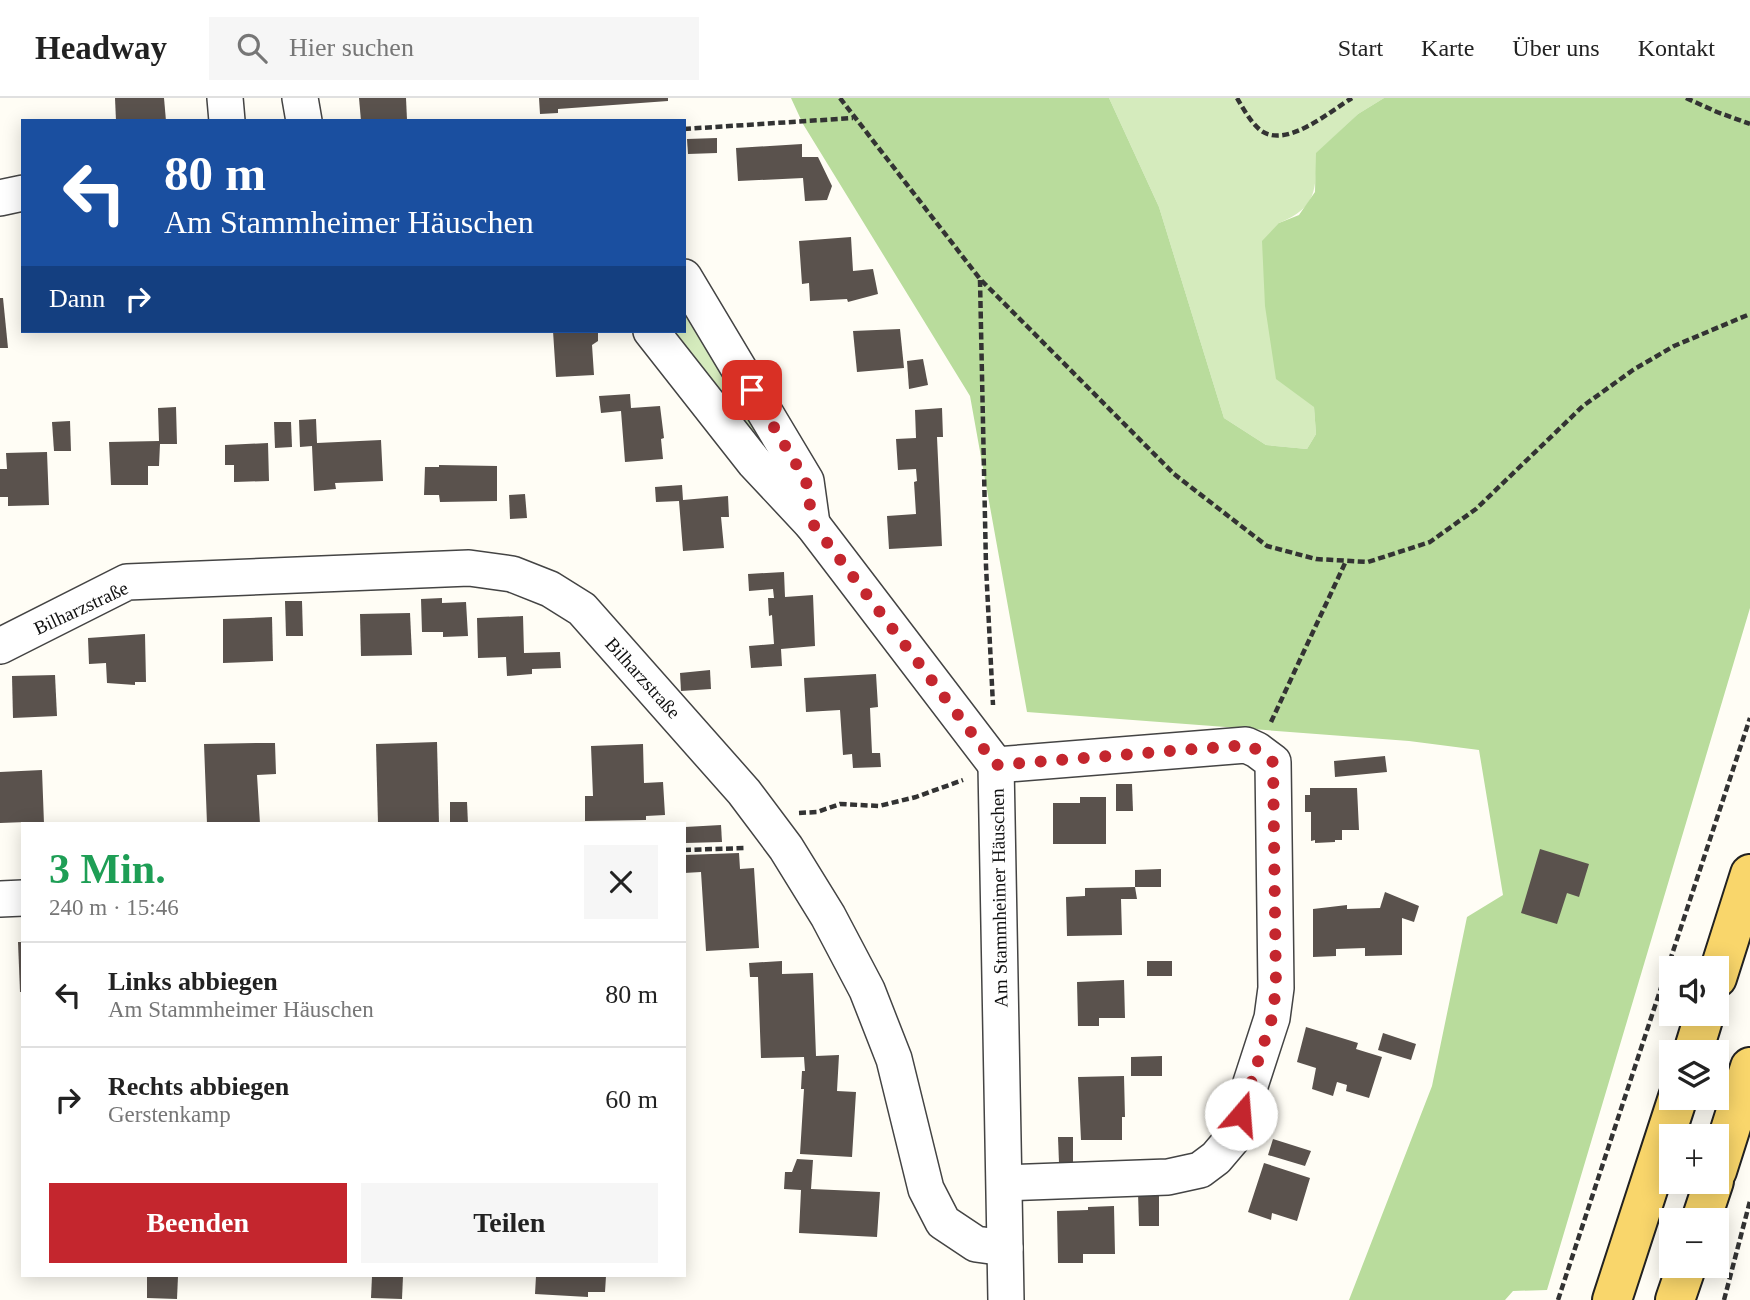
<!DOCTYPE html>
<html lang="de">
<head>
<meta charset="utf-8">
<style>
  :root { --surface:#fff; --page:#f6f6f6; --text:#222; --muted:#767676; --line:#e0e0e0; --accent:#c4262e }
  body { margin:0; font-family:"Times New Roman",serif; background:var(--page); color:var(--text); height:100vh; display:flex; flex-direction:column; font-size:26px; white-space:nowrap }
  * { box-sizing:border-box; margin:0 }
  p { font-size:23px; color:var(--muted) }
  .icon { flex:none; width:38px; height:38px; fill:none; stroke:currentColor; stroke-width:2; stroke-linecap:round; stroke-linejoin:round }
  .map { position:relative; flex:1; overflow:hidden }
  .sheet { position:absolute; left:21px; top:724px; width:665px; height:455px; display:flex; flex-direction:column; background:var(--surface); border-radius:0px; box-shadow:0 4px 18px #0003 }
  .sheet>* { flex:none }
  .guide { position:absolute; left:21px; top:21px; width:665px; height:214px; border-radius:0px; box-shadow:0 4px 18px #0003; background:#1a4fa0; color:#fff; overflow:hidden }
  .buttons { position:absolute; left:1659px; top:858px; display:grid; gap:14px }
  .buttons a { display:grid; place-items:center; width:70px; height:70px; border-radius:0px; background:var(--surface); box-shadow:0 4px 18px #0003; font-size:35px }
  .pin { position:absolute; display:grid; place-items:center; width:60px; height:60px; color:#fff; margin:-30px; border-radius:14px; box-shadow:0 4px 10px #0006 }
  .me { position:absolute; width:77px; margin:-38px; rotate:18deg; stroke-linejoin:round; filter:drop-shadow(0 0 5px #0008) }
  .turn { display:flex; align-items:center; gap:24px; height:147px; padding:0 28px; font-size:32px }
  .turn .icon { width:91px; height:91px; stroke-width:2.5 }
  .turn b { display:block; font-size:49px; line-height:60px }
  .then { display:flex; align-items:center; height:66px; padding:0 28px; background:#0003; gap:14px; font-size:26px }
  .round { display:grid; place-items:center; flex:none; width:74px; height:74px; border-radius:0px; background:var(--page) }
  .headline { display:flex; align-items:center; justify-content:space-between; height:119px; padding:0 28px }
  h1 { font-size:42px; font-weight:700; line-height:52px; color:#1e9e55 }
  .button { display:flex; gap:14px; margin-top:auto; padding:14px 28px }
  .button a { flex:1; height:80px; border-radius:0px; background:var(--accent); color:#fff; font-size:28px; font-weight:700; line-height:80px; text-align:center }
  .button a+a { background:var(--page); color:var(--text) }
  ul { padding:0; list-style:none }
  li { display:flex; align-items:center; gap:21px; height:105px; padding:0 28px; border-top:2px solid var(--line) }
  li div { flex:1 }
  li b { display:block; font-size:26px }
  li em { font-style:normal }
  header { display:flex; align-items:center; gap:42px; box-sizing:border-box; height:98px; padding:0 35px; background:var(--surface); border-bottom:2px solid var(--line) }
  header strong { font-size:33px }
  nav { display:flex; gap:38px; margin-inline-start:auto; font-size:24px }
  .search { width:490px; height:63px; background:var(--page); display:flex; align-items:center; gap:18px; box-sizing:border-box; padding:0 24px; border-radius:0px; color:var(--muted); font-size:26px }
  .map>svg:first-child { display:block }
  .green { fill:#d5ebbd }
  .forest { fill:#b9dc9c }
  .building { fill:#5a524d }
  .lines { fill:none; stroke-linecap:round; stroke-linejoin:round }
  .minor-casing { stroke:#444; stroke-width:38 }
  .major-casing { stroke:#222; stroke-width:42 }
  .path { stroke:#333; stroke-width:4.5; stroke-dasharray:7 3.5; stroke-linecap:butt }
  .minor { stroke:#fff; stroke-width:35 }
  .major { stroke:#f9d66b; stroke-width:38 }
  .route { stroke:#c4262e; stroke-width:12; stroke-dasharray:0 21.6 }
  .labels { text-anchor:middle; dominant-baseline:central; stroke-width:7; stroke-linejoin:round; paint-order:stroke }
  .street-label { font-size:19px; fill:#111; stroke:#fff }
</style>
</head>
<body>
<header>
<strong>Headway</strong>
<div class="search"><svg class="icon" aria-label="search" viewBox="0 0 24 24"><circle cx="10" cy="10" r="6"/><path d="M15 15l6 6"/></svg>Hier suchen</div>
<nav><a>Start</a><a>Karte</a><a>Über uns</a><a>Kontakt</a></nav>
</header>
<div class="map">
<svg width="1750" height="1202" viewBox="0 0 1750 1202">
  <rect width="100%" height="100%" fill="#fffdf5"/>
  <g class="green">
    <path d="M1109,0h275l-26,16 -41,39c-2,37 1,54 -38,70l35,184 2,27 -9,15 -41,-4 -42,-27 -65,-211z"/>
    <path d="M684,205l81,129 -14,10 -85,-111h18z"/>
  </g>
  <path class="forest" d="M791,0h318l50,109 65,211 42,27 41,4 9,-15 -2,-27 -38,-28 -11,-73 -3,-65 17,-18 20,-8 16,-23 1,-39 42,-39 26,-16h366v510l-203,682 -34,1 -8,9h-156l83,-214 35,-169 36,-22 -24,-145 -70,-9 -382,-29 -57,-316 -167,-272z"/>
  <g class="building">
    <path d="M115,0h49l2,23h-50z"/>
    <path d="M359,0h47l1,22 -46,1z"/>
    <path d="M539,0h129v3l-110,8v4l-18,1z"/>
    <path d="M717,40v15l-29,1 -1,-15z"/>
    <path d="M802,46v13h16l14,29 -5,14 -22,1 -2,-23 -65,3 -2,-33z"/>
    <path d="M851,139l2,34 20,-2 5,25 -30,8 -1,-3 -37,2 -1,-18 -7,1 -3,-43z"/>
    <path d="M0,200h3l5,50h-8z"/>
    <path d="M900,231l4,39 -47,4 -4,-41z"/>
    <path d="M553,233h45v10l-6,4 2,30 -38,2z"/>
    <path d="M923,261l5,26 -19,4 -2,-28z"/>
    <path d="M630,296l1,14 29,-2 4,32 -3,1 2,20 -38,3 -4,-51 -20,2 -2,-17z"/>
    <path d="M176,309l1,37h-17l-1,22h-11v19h-37l-2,-43 50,-1 -1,-33z"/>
    <path d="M942,310l1,29h-6l5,109 -53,3 -2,-33 29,-2 -2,-32 3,-1 -1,-12 -18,1 -2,-31 20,-1 -1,-28z"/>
    <path d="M316,321l1,24 64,-3 2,41 -48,2 1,6 -22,2 -2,-45 -12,1 -1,-27z"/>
    <path d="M70,323l1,30h-17l-2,-29z"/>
    <path d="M274,324h17l1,25 -17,1z"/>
    <path d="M268,345l1,38 -35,1v-17h-9v-20z"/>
    <path d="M47,354l2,53 -41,1v-9h-8v-28h7l-1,-16z"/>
    <path d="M439,367l58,1v35l-57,1 -1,-7h-15l1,-28h14z"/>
    <path d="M682,387l1,15 45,-4 1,21h-8l3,31 -41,3 -4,-50 -23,1 -1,-15z"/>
    <path d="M525,396l2,24 -17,1 -1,-24z"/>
    <path d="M784,474l1,25 28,-2 2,51 -34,3 1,17 -31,2 -2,-22 25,-2 -2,-29 -3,1 -1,-18h6l-1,-9 -24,2 -1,-17z"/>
    <path d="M442,500v5l24,-1 2,34 -25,1v-5h-21l-1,-33z"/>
    <path d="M285,503h17l1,35h-17z"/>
    <path d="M410,515l2,42 -51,1 -1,-42z"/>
    <path d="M523,518l1,37 36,-1 1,16 -29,1v5l-25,2 -1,-19 -28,1 -1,-40z"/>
    <path d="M272,519l1,44 -50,2v-44z"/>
    <path d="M145,536l1,48h-11v3l-28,-2 -1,-20 -17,1 -1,-26z"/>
    <path d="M710,572l1,19 -30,2 -1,-18z"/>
    <path d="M876,576l2,33 -8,1 2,45h8l1,14 -28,1 -1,-14 -9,1 -3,-45 -34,2 -2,-34z"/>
    <path d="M55,577l2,41 -44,2 -1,-42z"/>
    <path d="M437,644l2,82h-61l-2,-80z"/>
    <path d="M256,645h19l1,31 -19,1 3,49h-53l-3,-80z"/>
    <path d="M643,646l1,39 19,-1 2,33 -19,1v4l-61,1v-25h8l-2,-50z"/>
    <path d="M1385,658l2,16 -52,5 -1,-16z"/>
    <path d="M42,672l2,54h-18v-2l-26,1v-51z"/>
    <path d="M1116,686h16l1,27h-17z"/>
    <path d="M1310,690h47l2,42h-17v10h-7v2l-20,1v-3l-4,1v-29h-6v-17h5z"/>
    <path d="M1080,699h26v47h-53v-41h27z"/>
    <path d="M450,704h17l1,22h-18z"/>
    <path d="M721,727l1,17 -37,1v-16z"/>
    <path d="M1540,751l49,15 -10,33 -12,-4 -10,31 -36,-11z"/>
    <path d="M739,755l1,16 14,-1 5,80 -53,3 -5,-79 -17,1v-18z"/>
    <path d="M1161,771v18h-26v-17z"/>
    <path d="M1135,789l2,12h-16l1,36 -55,1 -1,-39 19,-1v-8z"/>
    <path d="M1385,794l34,14 -5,16 -12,-4v37l-37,1v-8l-29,1v7l-23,1v-48l34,-4v4l33,-1z"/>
    <path d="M18,844h5v50h-3z"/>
    <path d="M782,863v13l31,-1 3,83 23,-1 -2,36 19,1 -4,65 -52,-3 4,-65h-3l1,-18h3l-1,-14 -43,1 -3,-81h-8l-1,-14z"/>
    <rect x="1147" y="863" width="25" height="15"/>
    <path d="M1124,882l1,38h-26v8h-21l-1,-44z"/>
    <path d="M1306,929l52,16 -2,6 26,8 -13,41 -23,-7 1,-6 -10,-3 -4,14 -21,-7 4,-21 -19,-6z"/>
    <path d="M1383,935l33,11 -5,16 -33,-10z"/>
    <path d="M1162,958v20h-31v-19z"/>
    <path d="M1124,978l1,41h-3v23h-41l-3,-63z"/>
    <path d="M1058,1039h15v26h-14z"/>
    <path d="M1273,1041l38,12 -6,15 -37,-11z"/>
    <path d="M797,1061l16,1 -2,29 69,3 -3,45 -78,-4 2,-43 -17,-1 1,-17h7z"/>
    <path d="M1264,1065l46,15 -13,43 -25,-8 -1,7 -23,-8z"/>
    <path d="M1159,1093v35h-20l-1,-34z"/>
    <path d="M1114,1108l1,48h-32v9h-25l-1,-52 31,-1v-3z"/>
    <path d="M147,1178h31l-1,23 -30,-1z"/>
    <path d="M372,1178h31l-1,23 -31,-1z"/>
    <path d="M536,1178h70l-1,16h-17v5l-53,-3z"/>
  </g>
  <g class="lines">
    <g class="minor-casing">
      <g id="minor">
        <path d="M225,0l2,23"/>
        <path d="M300,0l4,23"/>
        <path d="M0,100l23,-5"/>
        <path d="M684,179l122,204 6,43"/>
        <path d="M651,233l103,131 58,62 184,241"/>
        <path d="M0,548l127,-64 342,-14 43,6 38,15 32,20 162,183 42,56 42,68 39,74 27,69 32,130 17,33 33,22 29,4"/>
        <path d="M996,667l250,-20 11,5 16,12 3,226 -4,30 -39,120 -17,20 -16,12 -32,7 -163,6"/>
        <path d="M996,667l10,535"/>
        <path d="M0,801l23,-1"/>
      </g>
    </g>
    <g class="major-casing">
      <g id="major">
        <path d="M1717,880l33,-104"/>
        <path d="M1693,954l12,-39"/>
        <path d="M1717,1073l33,-104"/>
        <path d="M1701,1122l13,-39"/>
        <path d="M1612,1202l66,-203"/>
        <path d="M1675,1202l12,-35"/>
      </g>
    </g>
    <g class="path">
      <path d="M840,0l140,181 194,195 93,72 49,13 52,3 62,-20 46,-33 107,-103 50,-36 41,-24 76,-32"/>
      <path d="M1237,0c6,10 13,23 22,31 25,22 70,-17 93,-31"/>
      <path d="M1686,0l31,14 33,12"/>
      <path d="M684,31l169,-11"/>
      <path d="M980,182l6,286 7,139"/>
      <path d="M1271,624l75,-161"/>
      <path d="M799,715l18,-1 23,-8 39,2 37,-9 47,-17"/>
      <path d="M684,752l62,-2"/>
      <path d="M1558,1202l192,-582"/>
      <path d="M1724,1202l26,-99"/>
    </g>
    <use href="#minor" class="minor"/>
    <use href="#major" class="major"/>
  </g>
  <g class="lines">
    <path class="route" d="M752,292l54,91 7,43 183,241 250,-20 12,5 15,12 3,226 -4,30 -31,96"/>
  </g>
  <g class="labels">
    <g class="street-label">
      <text transform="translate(81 510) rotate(-25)">Bilharzstraße</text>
      <text transform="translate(643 580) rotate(48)">Bilharzstraße</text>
      <text transform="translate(999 800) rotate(-91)">Am Stammheimer Häuschen</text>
    </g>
  </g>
</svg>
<div class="buttons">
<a><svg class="icon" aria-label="sound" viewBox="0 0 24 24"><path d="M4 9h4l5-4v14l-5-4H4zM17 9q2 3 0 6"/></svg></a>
<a><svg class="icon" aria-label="layers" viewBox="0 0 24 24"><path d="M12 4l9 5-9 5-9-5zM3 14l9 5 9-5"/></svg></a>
<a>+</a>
<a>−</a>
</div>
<div class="pin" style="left:752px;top:292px;background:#d93025"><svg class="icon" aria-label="arrive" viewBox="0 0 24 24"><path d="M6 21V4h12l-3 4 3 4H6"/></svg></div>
<svg class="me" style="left:1241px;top:1016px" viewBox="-20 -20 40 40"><circle r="19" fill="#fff"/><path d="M0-13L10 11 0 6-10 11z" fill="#c4262e"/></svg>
<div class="guide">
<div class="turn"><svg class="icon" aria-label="left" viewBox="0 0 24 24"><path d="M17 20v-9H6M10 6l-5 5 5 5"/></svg><div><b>80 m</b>Am Stammheimer Häuschen</div></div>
<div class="then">Dann<svg class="icon" aria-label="right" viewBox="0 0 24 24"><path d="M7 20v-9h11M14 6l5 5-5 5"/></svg></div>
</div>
<section class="sheet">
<div class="headline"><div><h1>3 Min.</h1><p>240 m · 15:46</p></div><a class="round"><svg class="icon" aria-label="close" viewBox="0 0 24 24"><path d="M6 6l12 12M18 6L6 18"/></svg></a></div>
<ul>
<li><svg class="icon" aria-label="left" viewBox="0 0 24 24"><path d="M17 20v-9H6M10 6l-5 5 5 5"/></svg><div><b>Links abbiegen</b><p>Am Stammheimer Häuschen</p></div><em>80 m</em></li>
<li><svg class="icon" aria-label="right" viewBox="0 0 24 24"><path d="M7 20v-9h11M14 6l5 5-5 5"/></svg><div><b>Rechts abbiegen</b><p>Gerstenkamp</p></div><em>60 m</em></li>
</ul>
<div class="button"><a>Beenden</a><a>Teilen</a></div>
</section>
</div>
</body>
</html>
